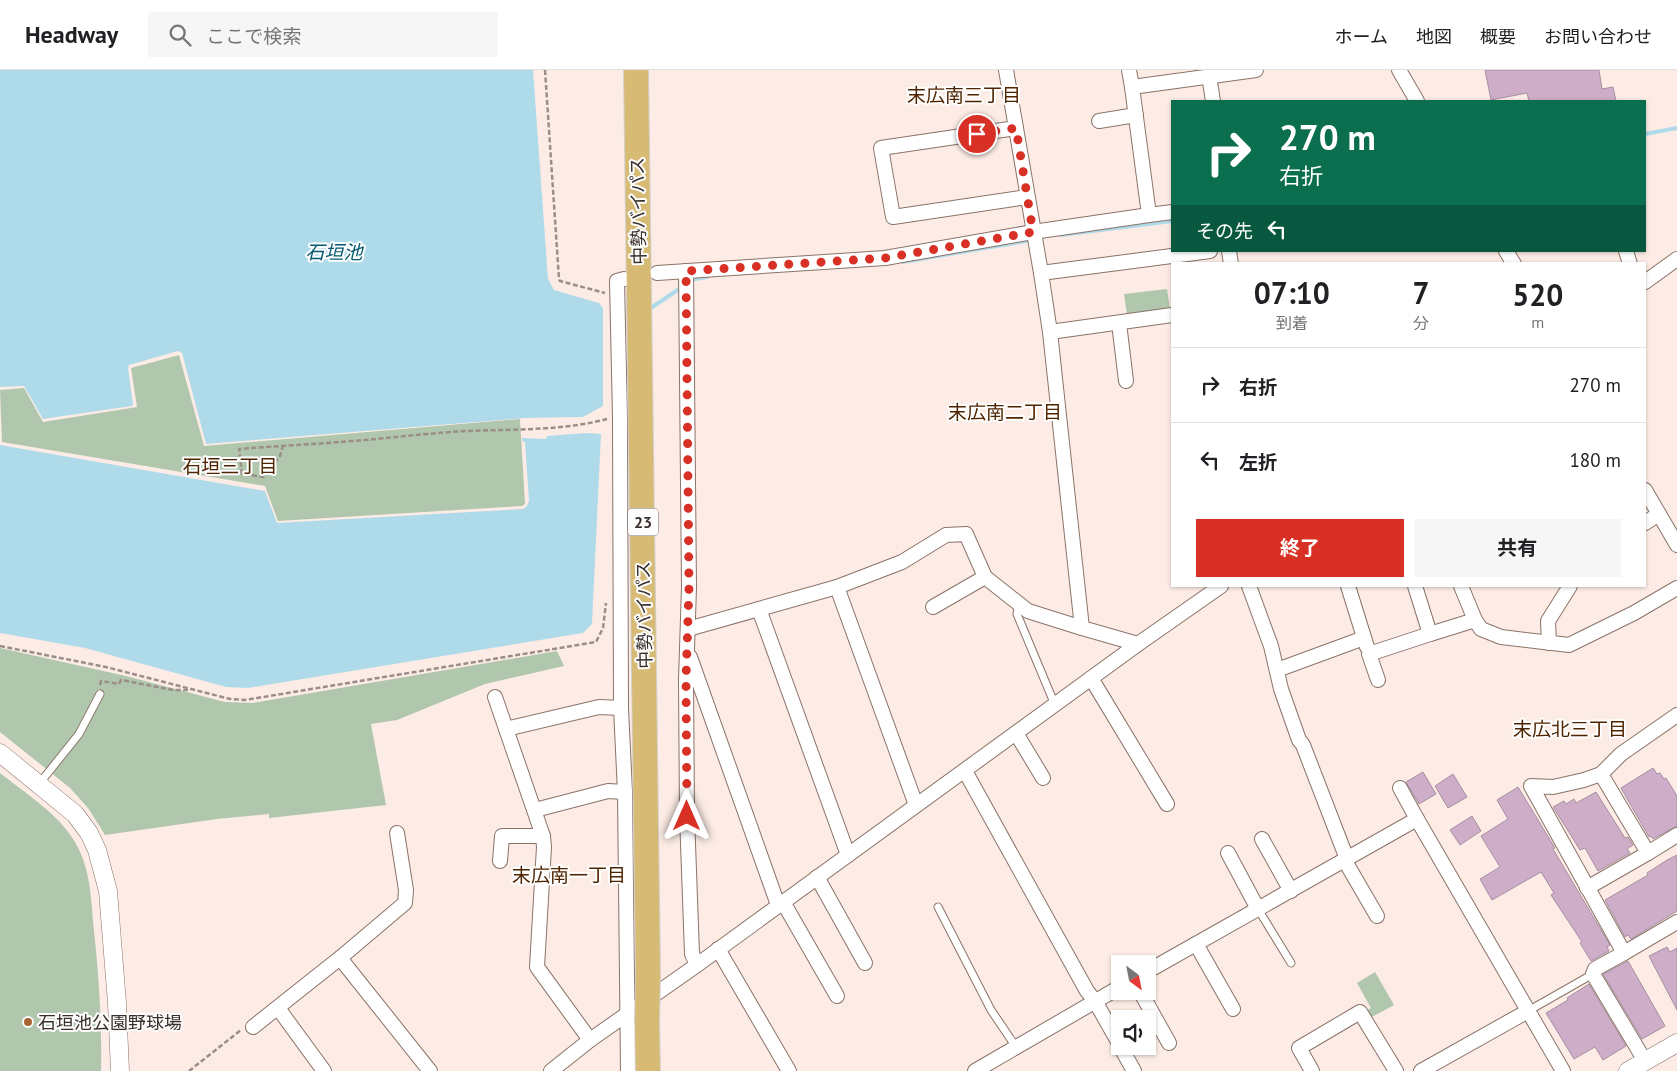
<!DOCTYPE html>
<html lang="ja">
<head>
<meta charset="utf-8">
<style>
  :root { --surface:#fff; --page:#f6f6f6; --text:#202124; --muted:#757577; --line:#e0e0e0; --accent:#d93025 }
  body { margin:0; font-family:"PT Sans","Noto Sans JP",sans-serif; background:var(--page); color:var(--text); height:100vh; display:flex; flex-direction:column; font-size:19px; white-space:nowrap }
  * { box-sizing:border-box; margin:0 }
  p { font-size:16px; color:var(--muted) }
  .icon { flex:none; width:28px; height:28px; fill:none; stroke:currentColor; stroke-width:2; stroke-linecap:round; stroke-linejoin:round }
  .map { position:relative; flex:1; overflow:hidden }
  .details { position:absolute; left:1171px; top:192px; width:475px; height:325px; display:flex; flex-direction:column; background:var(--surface); border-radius:0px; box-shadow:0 1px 4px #0004 }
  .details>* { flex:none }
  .hud { position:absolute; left:1171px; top:30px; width:475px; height:152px; border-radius:0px; box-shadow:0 1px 4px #0004; background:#0b6e4f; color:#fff; overflow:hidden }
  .needle { width:32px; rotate:148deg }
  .tools { position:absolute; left:1111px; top:885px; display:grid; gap:10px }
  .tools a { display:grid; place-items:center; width:45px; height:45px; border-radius:0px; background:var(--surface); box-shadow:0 1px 4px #0004; font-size:25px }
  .pin { position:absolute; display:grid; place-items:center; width:42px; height:42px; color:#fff; margin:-21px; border:2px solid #fff; border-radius:50%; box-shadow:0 1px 5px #0007 }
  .me { position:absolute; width:55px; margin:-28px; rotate:0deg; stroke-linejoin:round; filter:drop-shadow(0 0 4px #0008) }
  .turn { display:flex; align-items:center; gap:18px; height:105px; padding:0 25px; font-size:22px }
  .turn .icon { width:65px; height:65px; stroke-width:2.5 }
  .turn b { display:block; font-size:35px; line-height:42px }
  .then { display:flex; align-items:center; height:48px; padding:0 25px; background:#0003; gap:10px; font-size:19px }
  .eta { display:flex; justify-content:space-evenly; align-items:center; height:85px; text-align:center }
  .eta b { font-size:30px; font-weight:700; line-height:35px }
  .action { display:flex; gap:10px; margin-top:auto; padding:10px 25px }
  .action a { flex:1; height:58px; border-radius:0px; background:var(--accent); color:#fff; font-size:20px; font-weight:700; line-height:58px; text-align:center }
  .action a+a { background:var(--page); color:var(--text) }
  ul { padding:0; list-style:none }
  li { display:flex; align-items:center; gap:15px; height:75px; padding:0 25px; border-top:1px solid var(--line) }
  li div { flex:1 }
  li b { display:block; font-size:19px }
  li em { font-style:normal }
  header { display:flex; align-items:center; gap:30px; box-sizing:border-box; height:70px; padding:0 25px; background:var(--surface); border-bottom:1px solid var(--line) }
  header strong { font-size:24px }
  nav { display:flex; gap:28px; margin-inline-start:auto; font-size:18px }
  .search { width:350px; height:45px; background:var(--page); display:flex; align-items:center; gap:12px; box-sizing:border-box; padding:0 18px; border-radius:0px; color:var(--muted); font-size:19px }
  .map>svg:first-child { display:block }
  .green { fill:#b0c7ae }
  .water { fill:#afdaea }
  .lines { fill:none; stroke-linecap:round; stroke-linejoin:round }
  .stream { stroke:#afdaea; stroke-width:4 }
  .building { fill:#cdadc7; stroke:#a590a1 }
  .service-casing { stroke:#8a7368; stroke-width:9 }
  .minor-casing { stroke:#8a7368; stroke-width:16 }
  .tertiary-casing { stroke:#8a7368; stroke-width:19 }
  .trunk-casing { stroke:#d3d1d0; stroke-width:26 }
  .path { stroke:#9b8e88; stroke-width:2.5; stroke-dasharray:5 2.5; stroke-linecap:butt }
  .service { stroke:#fff; stroke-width:7 }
  .minor { stroke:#fff; stroke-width:14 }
  .tertiary { stroke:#fff; stroke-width:18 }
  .trunk { stroke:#d7ba73; stroke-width:24 }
  .trunk-bridge-casing { stroke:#d3d1d0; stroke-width:26; stroke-linecap:butt }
  .trunk-bridge { stroke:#d7ba73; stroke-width:24 }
  .route { stroke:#d93025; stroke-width:9; stroke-dasharray:0 16.2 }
  .poi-dot { fill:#a76532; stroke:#fdfdfd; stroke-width:2 }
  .labels { text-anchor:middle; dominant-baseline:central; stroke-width:4; stroke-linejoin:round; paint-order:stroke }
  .shield { fill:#fdfdfd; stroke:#736c69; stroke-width:1 }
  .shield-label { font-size:16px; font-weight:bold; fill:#382e2a }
  .street-label { font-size:18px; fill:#382e2a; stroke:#fdfdfd }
  .poi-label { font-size:18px; fill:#382e2a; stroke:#fdfdfd; text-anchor:start }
  .neighbourhood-label { font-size:19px; fill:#4f2400; stroke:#fdfdfd }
  .water-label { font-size:19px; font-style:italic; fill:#035a71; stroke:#fdfdfd }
</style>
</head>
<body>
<header>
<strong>Headway</strong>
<div class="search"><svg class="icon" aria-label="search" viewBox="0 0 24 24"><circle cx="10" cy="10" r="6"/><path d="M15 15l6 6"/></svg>ここで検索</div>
<nav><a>ホーム</a><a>地図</a><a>概要</a><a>お問い合わせ</a></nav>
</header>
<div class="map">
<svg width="1677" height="1001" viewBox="0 0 1677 1001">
  <rect width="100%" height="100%" fill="#fdece5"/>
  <g class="green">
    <path d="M1167,219l3,20 -43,6 -3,-21z"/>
    <path d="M179,285l25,91 316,-27 5,85 -3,2 -244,15 -13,-35 -263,-44 -2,-52 24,-2 19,34 94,-15 -6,-39z"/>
    <path d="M0,578l126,28 99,26 28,1 304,-52 7,15 -79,18 -88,36 -26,4 15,81 -117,13v-4l-52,5 -112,16 -17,-27 -18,-20 -70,-56z"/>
    <path d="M0,703c25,20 56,39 73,66 18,27 18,60 21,92 5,46 8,93 7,140h-101z"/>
    <path d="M1375,902l19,33 -24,13 -4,-7 5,-3 -14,-25z"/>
  </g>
  <g class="water">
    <path d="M0,0h533l15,209 6,11 45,13 4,5v98l-20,11 -58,1 -319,26 -24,-91 -4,-2 -49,14 -1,3 5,36 -1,2 -89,13 -19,-33 -24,1z"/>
    <path d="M587,363l14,1 -9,190 -9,9 -335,55 -22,-1 -141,-39 -85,-15v-188l265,46 12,32 246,-14 4,-3 2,-5 -4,-59 -3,-1v-3l24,1 1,-3z"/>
  </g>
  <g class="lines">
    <g class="stream">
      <path d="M1645,64l32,-6"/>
      <path d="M1061,165l111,-14"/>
      <path d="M903,192l129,-22"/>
      <path d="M690,212l5,-3 12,-2"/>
      <path d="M648,240l34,-23"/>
    </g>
  </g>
  <g class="building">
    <path d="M1485,0h114l3,19 11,-2 3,14h-87l-2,-8 -36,7z"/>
    <path d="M1653,698l4,6 3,-1 4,6 2,-1 11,18v30l-24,13 -2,-3 -2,1 -28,-49z"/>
    <path d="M1423,702l13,22 -17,10 -13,-22z"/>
    <path d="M1453,704l14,23 -19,11 -13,-22z"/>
    <path d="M1518,717l37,61 -2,1 57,96 -3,2 2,4 -18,10 -11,-18 2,-1 -31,-47 3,-2 -13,-21 -49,28 -12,-21 20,-12 -19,-31 27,-17 -11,-19z"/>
    <path d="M1596,722l29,46 3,-1 5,8 -6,4 3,4 -32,18 -13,-23 -5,2 -27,-43 11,-6 2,3 8,-5 2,4z"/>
    <path d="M1472,746l9,15 -21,14 -10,-15z"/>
    <path d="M1677,785v56l-46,28 -3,-4 -3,2 -20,-37 43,-25 -1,-2 20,-13z"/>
    <path d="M1667,877l3,5 7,-4v62l-28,-54z"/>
    <path d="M1628,891l37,65 -23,13 -39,-65z"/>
    <path d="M1589,914l37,62 -23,14 -8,-13 -21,12 -28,-46 22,-13 -1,-2z"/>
  </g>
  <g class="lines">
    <g class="service-casing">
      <g id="service">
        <path d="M1019,534l-2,10 38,91"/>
        <path d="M39,714l40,-50 21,-40"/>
        <path d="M938,837l53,103 25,37"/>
        <path d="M1258,839l33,54"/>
        <path d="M1528,941l65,-37"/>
      </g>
    </g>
    <g class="minor-casing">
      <g id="minor">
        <path d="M1006,0l35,203 9,59 32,296 56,16"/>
        <path d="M1129,0l3,17"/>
        <path d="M1399,0l18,31"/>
        <path d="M1209,6l4,25"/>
        <path d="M1099,51l37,-6"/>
        <path d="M1016,58l-135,20 12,69 134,-20"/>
        <path d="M1149,145l23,-3"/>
        <path d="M1229,181l2,13"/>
        <path d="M1506,181l8,13"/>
        <path d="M1626,181l4,13"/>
        <path d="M686,201l3,316 -3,93 1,136 5,138 5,11"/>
        <path d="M657,203l228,-15 148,-26 116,-17 -17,-128 124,-17"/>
        <path d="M1041,203l169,-22"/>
        <path d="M624,209l-7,2 3,136 1,291 4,84 3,279"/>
        <path d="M1645,212l32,-23"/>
        <path d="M1119,253l7,58"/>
        <path d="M1050,262l122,-17"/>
        <path d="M1645,420l32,55"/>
        <path d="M1645,453l14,-9"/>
        <path d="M1249,516l22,60 10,43 18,51 4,5 44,114"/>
        <path d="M1348,516l19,61"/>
        <path d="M1415,516l15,48 45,-14"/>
        <path d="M1461,516l14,34 6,9 20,8 68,8 65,-32 43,-25"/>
        <path d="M933,537l52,-30 43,34 54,17"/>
        <path d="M759,539l89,246"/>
        <path d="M688,559l149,-42"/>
        <path d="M1549,573l-1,-22 22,-35"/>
        <path d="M690,587l88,248"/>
        <path d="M1277,600l87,-32"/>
        <path d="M1091,608l76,126"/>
        <path d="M1378,610l-9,-26 61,-20"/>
        <path d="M495,627l48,139 1,11 -7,120 53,73"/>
        <path d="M1677,645l-56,39 -20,20 -17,6 -31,7 -22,-1 93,167 53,-31"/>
        <path d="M506,659l93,-22 22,1"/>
        <path d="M1016,663l27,45"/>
        <path d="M965,701l122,220 8,10 25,44"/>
        <path d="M1601,704l47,79 29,-18"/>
        <path d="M1400,718l17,31"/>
        <path d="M916,735l-79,-218 65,-25 44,-27 20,-1 19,43"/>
        <path d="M535,740l73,-19 17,1"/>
        <path d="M1262,769l29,52"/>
        <path d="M1228,783l30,56"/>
        <path d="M500,791l2,-25h41"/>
        <path d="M1345,791l32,55"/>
        <path d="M817,807l48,86"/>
        <path d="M1587,818l61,-35"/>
        <path d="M783,832l54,94"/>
        <path d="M1196,874l37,65"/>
        <path d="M718,879l71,122"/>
        <path d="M1624,883l-29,16 -2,5 52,87"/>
        <path d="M340,888l65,-55 1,-13 -9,-57"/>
        <path d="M1148,901l269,-152 146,252"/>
        <path d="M1140,921l29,52"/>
        <path d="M278,938l46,63"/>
        <path d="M253,957l87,-69 90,113"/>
        <path d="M1120,976l14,25"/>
        <path d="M551,1001l39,-31 107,-75 441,-321 83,-58"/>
        <path d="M975,1001l145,-84"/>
        <path d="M1312,1001l-13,-23 61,-36 36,59"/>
        <path d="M1421,1001l107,-60"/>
      </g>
    </g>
    <g class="tertiary-casing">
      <g id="tertiary">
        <path d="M0,683l75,61 14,19 8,17 11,41 9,112 3,68"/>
        <path d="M1628,1001l49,-28"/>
      </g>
    </g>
    <g class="trunk-casing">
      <g id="trunk">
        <path d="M636,0l12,904"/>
        <path d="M647,953l1,48"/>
      </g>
    </g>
    <g class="path">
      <path d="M545,0l14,209 1,2 45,12"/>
      <path d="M283,375l-3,11 -16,21 -22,-3 -3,-25c38,-3 76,-5 114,-8 38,-3 76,-8 114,-10 47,-2 95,0 140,-12"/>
      <path d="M0,576l106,21 124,32 15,1 351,-58 7,-14 3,-25"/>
      <path d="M100,615l1,-4 18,3 2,-4 52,10h15"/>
      <path d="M189,1001l52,-41"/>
    </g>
    <use href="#service" class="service"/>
    <use href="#minor" class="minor"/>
    <use href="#tertiary" class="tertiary"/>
    <use href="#trunk" class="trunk"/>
    <g class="trunk-bridge-casing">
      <path id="trunk-bridge" d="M647,953l1,-49"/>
    </g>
    <use href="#trunk-bridge" class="trunk-bridge"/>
  </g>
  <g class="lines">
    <path class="route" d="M687,746l-1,-136 3,-93 -3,-316 199,-13 148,-26 -17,-104 -39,6"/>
  </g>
  <circle class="poi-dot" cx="28" cy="952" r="5"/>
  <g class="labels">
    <rect class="shield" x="628" y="438.5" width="30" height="27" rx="4"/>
    <g class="shield-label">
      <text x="643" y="452">23</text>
    </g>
    <g class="street-label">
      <text transform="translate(638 141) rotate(-91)">中勢バイパス</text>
      <text transform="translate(644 545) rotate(-91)">中勢バイパス</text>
    </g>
    <g class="poi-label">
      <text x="38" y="952">石垣池公園野球場</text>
    </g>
    <g class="neighbourhood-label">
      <text x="964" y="25">末広南三丁目</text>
      <text x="1005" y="342">末広南二丁目</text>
      <text x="230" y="396">石垣三丁目</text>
      <text x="1570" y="659">末広北三丁目</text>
      <text x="569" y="805">末広南一丁目</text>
    </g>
    <g class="water-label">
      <text x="334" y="182">石垣池</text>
    </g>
  </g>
</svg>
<div class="tools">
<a><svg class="needle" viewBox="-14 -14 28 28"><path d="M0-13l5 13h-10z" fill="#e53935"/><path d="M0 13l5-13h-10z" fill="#757577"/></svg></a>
<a><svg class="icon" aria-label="sound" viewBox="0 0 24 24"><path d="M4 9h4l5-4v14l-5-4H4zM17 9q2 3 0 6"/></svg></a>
</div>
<div class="pin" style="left:977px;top:64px;background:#d93025"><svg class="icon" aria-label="arrive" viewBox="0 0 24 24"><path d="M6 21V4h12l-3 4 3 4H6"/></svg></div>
<svg class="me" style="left:687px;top:746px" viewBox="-20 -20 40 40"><path d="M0-17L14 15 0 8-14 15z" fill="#d93025" stroke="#fff" stroke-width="4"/></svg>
<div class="hud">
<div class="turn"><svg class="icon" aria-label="right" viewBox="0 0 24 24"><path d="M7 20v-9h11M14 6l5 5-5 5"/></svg><div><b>270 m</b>右折</div></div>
<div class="then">その先<svg class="icon" aria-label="left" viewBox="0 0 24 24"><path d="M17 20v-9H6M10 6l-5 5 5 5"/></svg></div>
</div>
<section class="details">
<div class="eta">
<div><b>07:10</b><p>到着</p></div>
<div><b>7</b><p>分</p></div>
<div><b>520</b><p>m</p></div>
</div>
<ul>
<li><svg class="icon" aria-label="right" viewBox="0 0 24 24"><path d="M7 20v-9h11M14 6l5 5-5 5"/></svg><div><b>右折</b></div><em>270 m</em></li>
<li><svg class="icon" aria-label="left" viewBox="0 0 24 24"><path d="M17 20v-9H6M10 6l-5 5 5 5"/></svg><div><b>左折</b></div><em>180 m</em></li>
</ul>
<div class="action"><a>終了</a><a>共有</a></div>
</section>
</div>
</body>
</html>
